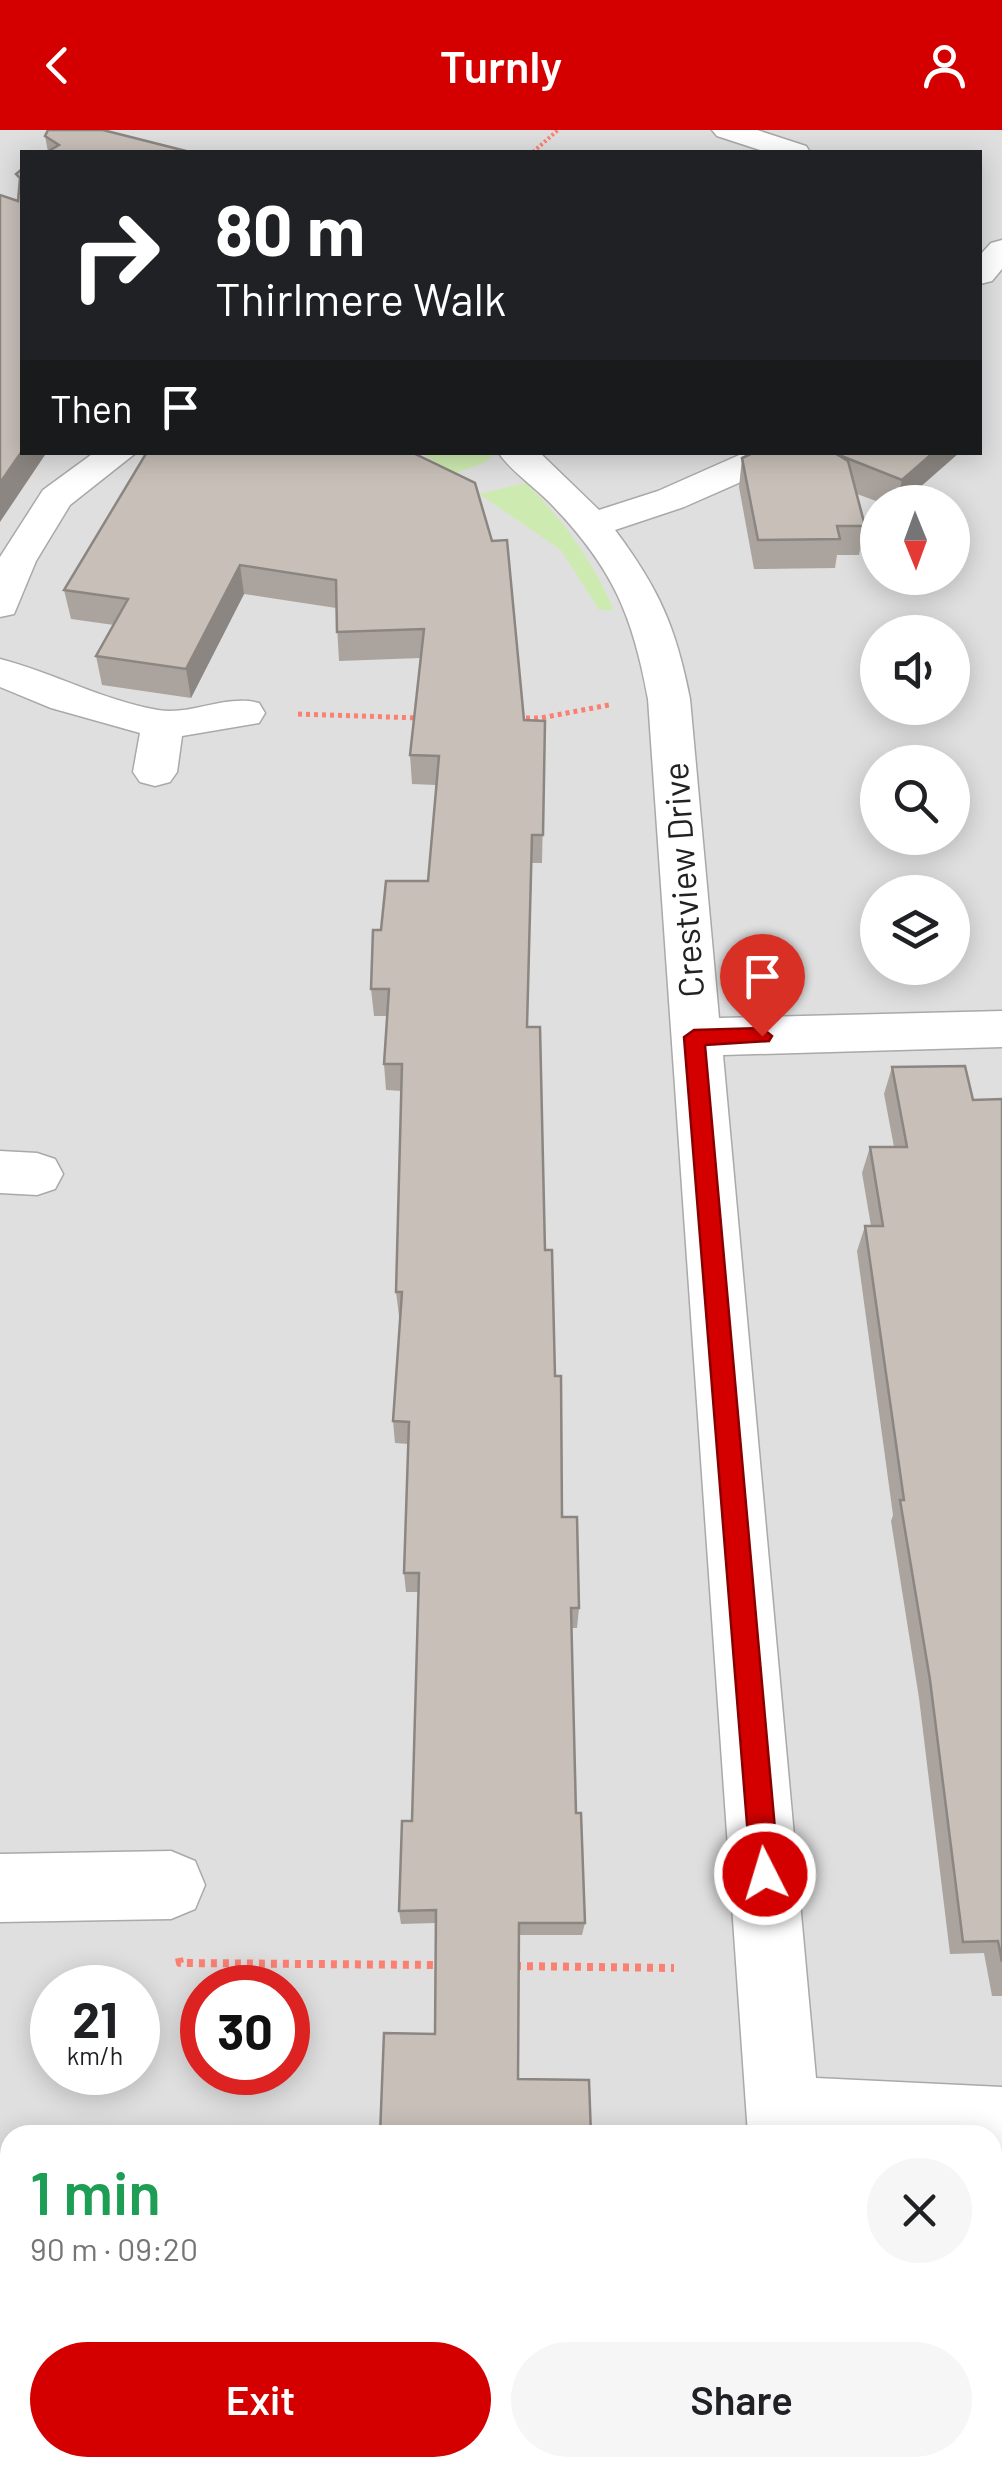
<!DOCTYPE html>
<html lang="en">
<head>
<meta charset="utf-8">
<style>
  :root { --surface:#fff; --page:#f6f6f6; --text:#202124; --muted:#757577; --accent:#d40000 }
  body { margin:0; font-family:Barlow,sans-serif; background:var(--page); color:var(--text); height:100vh; display:flex; flex-direction:column; font-size:38px; white-space:nowrap }
  * { box-sizing:border-box; margin:0 }
  p { font-size:32px; color:var(--muted) }
  .icon { flex:none; width:55px; height:55px; fill:none; stroke:currentColor; stroke-width:2; stroke-linecap:round; stroke-linejoin:round }
  .map { position:relative; flex:1; overflow:hidden }
  .panel { position:absolute; left:0px; top:1995px; width:1002px; height:352px; display:flex; flex-direction:column; background:var(--surface); border-radius:30px 30px 0 0; box-shadow:0 5px 25px #0003 }
  .panel>* { flex:none }
  .hud { position:absolute; left:20px; top:20px; width:962px; height:305px; border-radius:0px; box-shadow:0 5px 25px #0003; background:#202124; color:#fff; overflow:hidden }
  .needle { width:65px; rotate:179deg }
  .buttons { position:absolute; left:860px; top:355px; display:grid; gap:20px }
  .buttons a { display:grid; place-items:center; width:110px; height:110px; border-radius:50%; background:var(--surface); box-shadow:0 5px 25px #0003; font-size:50px }
  .speed { position:absolute; left:30px; top:1835px; display:flex; gap:20px; font-size:50px; font-weight:700; text-align:center }
  .speed>* { display:grid; place-content:center; width:130px; height:130px; border-radius:50%; background:var(--surface); box-shadow:0 5px 25px #0003; line-height:1 }
  .speed small { font-size:25px; font-weight:400 }
  .speed .limit { border:15px solid #d22; background:#fff; color:#111 }
  .pin { position:absolute; display:grid; place-items:center; width:85px; height:85px; color:#fff; margin:-102px -42px; border-radius:50% 50% 50% 0; rotate:-45deg; box-shadow:0 0 10px #0007 }
  .pin .icon { rotate:45deg }
  .me { position:absolute; width:110px; margin:-55px; rotate:355deg; stroke-linejoin:round; filter:drop-shadow(0 0 8px #0008) }
  .turn { display:flex; align-items:center; gap:35px; height:210px; padding:0 30px; font-size:45px }
  .turn .icon { width:130px; height:130px; stroke-width:2.5 }
  .turn b { display:block; font-size:70px; line-height:85px }
  .then { display:flex; align-items:center; height:95px; padding:0 30px; background:#0003; gap:20px; font-size:38px }
  .round { display:grid; place-items:center; flex:none; width:105px; height:105px; border-radius:52px; background:var(--page) }
  .headline { display:flex; align-items:center; justify-content:space-between; height:170px; padding:0 30px }
  h1 { font-size:60px; font-weight:600; line-height:75px; color:#1e9e55 }
  .button { display:flex; gap:20px; margin-top:auto; padding:20px 30px }
  .button a { flex:1; height:115px; border-radius:60px; background:var(--accent); color:#fff; font-size:40px; font-weight:600; line-height:115px; text-align:center }
  .button a+a { background:var(--page); color:var(--text) }
  header { display:flex; justify-content:space-between; align-items:center; height:130px; padding:0 30px; background:var(--accent); color:#fff; font-size:45px; font-weight:600 }
  .map>svg:first-child { display:block }
  .residential { fill:#e0dfdf; fill-rule:evenodd }
  .grass { fill:#cdebb0 }
  .lines { fill:none; stroke-linecap:round; stroke-linejoin:round }
  .street-casing { stroke:#a9a9a9; stroke-width:3 }
  .path-far2 { stroke:#fa8072; stroke-width:4; stroke-dasharray:2.5 2.5; stroke-linecap:butt }
  .path-far1 { stroke:#fa8072; stroke-width:5; stroke-dasharray:4 4; stroke-linecap:butt }
  .path { stroke:#fa8072; stroke-width:8; stroke-dasharray:6 6; stroke-linecap:butt }
  .street { fill:#fff; fill-rule:evenodd }
  .wall { fill:#aba49e }
  .shaded-wall { fill:#8b8681 }
  .building { fill:#c7bfb8; stroke:#8b8681; stroke-width:2.5 }
  .route { fill:#d40000; stroke:#8a0000; stroke-width:2.5 }
  .labels { text-anchor:middle; dominant-baseline:central; stroke-width:9; stroke-linejoin:round; paint-order:stroke }
  .street-label { font-size:35px; fill:#222; stroke:#fff }
</style>
</head>
<body>
<header><svg class="icon" aria-label="back" viewBox="0 0 24 24"><path d="M15 5l-7 7 7 7"/></svg>Turnly<svg class="icon" aria-label="person" viewBox="0 0 24 24"><circle cx="12" cy="8" r="4"/><path d="M4 21q1-7 8-7t8 7"/></svg></header>
<div class="map">
<svg width="1002" height="2346" viewBox="0 0 1002 2346">
  <rect width="100%" height="100%" fill="#f2efe9"/>
  <path class="residential" d="M0,0h1002v2346h-1002zM22,22h958v300h-958zM878,372h74v76h-74zM878,502h74v76h-74zM878,632h74v76h-74zM878,762h74v76h-74zM52,1858h86v84h-86zM202,1858h86v84h-86zM10,2005h982v333h-982z"/>
  <g class="grass">
    <path d="M489,322l4,3 -9,8 -31,11 -32,-21z"/>
    <path d="M526,353c38,38 66,77 88,127h-15l-38,-60 -82,-56z"/>
  </g>
  <g class="lines">
    <g class="street-casing">
      <g id="street">
        <path d="M712,0h45l49,16 4,6h-44l-49,-16z"/>
        <path d="M1002,110v29l-10,12 -12,3v-29l11,-12z"/>
        <path d="M95,322h42l-67,53 -34,56 -22,53 -14,3v-60l43,-67z"/>
        <path d="M498,322h41l60,58 59,-19 88,-39h50l-5,8 -107,47 -69,23c44,59 61,97 75,169l29,319 283,-7v36l-279,8 93,1023 186,9v72h-10v-24h-244l-100,-1436c-15,-83 -35,-130 -94,-192 -17,-19 -42,-34 -56,-55z"/>
        <path d="M0,529c54,14 102,41 158,51 33,6 67,-16 101,-7l6,10 -6,10 -77,13 -5,36 -7,10 -15,4 -15,-4 -7,-10 7,-39 -89,-25 -51,-21z"/>
        <path d="M0,1021l37,2 18,6 8,15 -8,15 -18,6 -37,-2z"/>
        <path d="M171,1721l24,10 10,24 -10,24 -24,10 -171,3v-68z"/>
        <rect x="750" y="2338" width="80" height="8"/>
      </g>
    </g>
    <path class="path-far2" d="M533,22l25,-22"/>
    <g class="path-far1">
      <path d="M298,584l122,4"/>
      <path d="M518,588h23l68,-13"/>
    </g>
    <g class="path">
      <path d="M179,1828l1,5 262,2"/>
      <path d="M515,1836l159,2"/>
    </g>
    <use href="#street" class="street"/>
  </g>
  <g class="wall">
    <path d="M45,6l145,16h-142z"/>
    <path d="M411,322l113,268 21,1 -3,142h-10l-5,164 28,349 7,141 17,91 -2,20h-6l5,185 9,110 -3,12h-63l-1,144 73,56 -156,-101 1,-111 -35,1 -2,-13 13,-90 6,-229h-12l-2,-19 4,-129 -13,-1 -2,-22 7,-105h-1l-3,-24 6,-201 -16,-1 -2,-26 3,-48h-13l-3,-27 10,-59 47,-49 8,-96 -24,-1 -2,-29 11,-97 -82,3 -3,-53 -92,-14 -53,104 -89,-13 -6,-29 18,-31 -43,-6 -7,-29z"/>
    <path d="M842,322h118l-57,50h-24l-22,-8 8,32 -6,29h-22l-2,13 -81,1 -15,-82 3,-29 96,-2z"/>
    <path d="M892,937l81,33 29,-1v897h-10l-8,-43 -34,1 -31,-256 -28,-177 2,-6 -36,-264 8,-25h6l-9,-53 8,-26h24l-10,-53z"/>
    <path d="M999,2215h3v131h-2z"/>
  </g>
  <g class="shaded-wall">
    <path d="M22,321v1h25l-47,70v-39z"/>
    <path d="M934,322h26l-57,50h-6l5,-22z"/>
    <path d="M240,435l4,29 -53,104 -5,-29z"/>
    <path d="M22,2338h15l-1,8h-15z"/>
  </g>
  <g class="building">
    <path d="M48,0h55l87,22h-143l12,-7 -14,-9z"/>
    <path d="M22,39v282l-22,32v-288l18,6 2,-23 -4,-4z"/>
    <path d="M147,322h264l64,31 17,58 15,-1 17,180 21,1 -2,114h-11l-5,192h13l5,223h7l3,126h6l1,141h15l2,91h-8l5,205h5l4,110h-66l-1,156 71,1 2,55h-211l4,-102 51,1 1,-124 -37,1 3,-90h10l7,-248h-15l5,-151 -16,-1 9,-129h-6l6,-228h-18l5,-75h-18l2,-59h8l5,-49h42l11,-125 -29,-1 14,-126 -87,3 -1,-52 -96,-15 -54,104 -90,-13 32,-57 -64,-9z"/>
    <path d="M755,322h78l15,9 17,65h-28l3,13 -82,1 -16,-82z"/>
    <path d="M842,322h92l-32,28 -63,-25z"/>
    <path d="M965,936l8,34 29,-1v863l-4,-21 -35,1 -33,-262 -30,-180h4l-39,-274h18l-13,-79h37l-15,-80z"/>
    <path d="M0,2326h10v12h12l-1,8h-21z"/>
    <path d="M385,2338h221v4l-70,-4v8h-152z"/>
  </g>
  <path class="route" d="M762,898l10,8 -3,5 -64,4 74,829 -4,9 -10,4 -10,-4 -4,-9 -67,-837 10,-7z"/>
  <g class="labels">
    <g class="street-label">
      <text transform="translate(682 750) rotate(-94)">Crestview Drive</text>
    </g>
  </g>
</svg>
<div class="buttons">
<a><svg class="needle" viewBox="-14 -14 28 28"><path d="M0-13l5 13h-10z" fill="#e53935"/><path d="M0 13l5-13h-10z" fill="#757577"/></svg></a>
<a><svg class="icon" aria-label="sound" viewBox="0 0 24 24"><path d="M4 9h4l5-4v14l-5-4H4zM17 9q2 3 0 6"/></svg></a>
<a><svg class="icon" aria-label="search" viewBox="0 0 24 24"><circle cx="10" cy="10" r="6"/><path d="M15 15l6 6"/></svg></a>
<a><svg class="icon" aria-label="layers" viewBox="0 0 24 24"><path d="M12 4l9 5-9 5-9-5zM3 14l9 5 9-5"/></svg></a>
</div>
<div class="speed"><div>21<small>km/h</small></div><div class="limit">30</div></div>
<div class="pin" style="left:762px;top:906px;background:#d93025"><svg class="icon" aria-label="arrive" viewBox="0 0 24 24"><path d="M6 21V4h12l-3 4 3 4H6"/></svg></div>
<svg class="me" style="left:765px;top:1744px" viewBox="-20 -20 40 40"><circle r="17" fill="#d40000" stroke="#fff" stroke-width="3"/><path d="M0-11L8 9 0 5-8 9z" fill="#fff"/></svg>
<div class="hud">
<div class="turn"><svg class="icon" aria-label="right" viewBox="0 0 24 24"><path d="M7 20v-9h11M14 6l5 5-5 5"/></svg><div><b>80 m</b>Thirlmere Walk</div></div>
<div class="then">Then<svg class="icon" aria-label="arrive" viewBox="0 0 24 24"><path d="M6 21V4h12l-3 4 3 4H6"/></svg></div>
</div>
<section class="panel">
<div class="headline"><div><h1>1 min</h1><p>90 m · 09:20</p></div><a class="round"><svg class="icon" aria-label="close" viewBox="0 0 24 24"><path d="M6 6l12 12M18 6L6 18"/></svg></a></div>
<div class="button"><a>Exit</a><a>Share</a></div>
</section>
</div>
</body>
</html>
